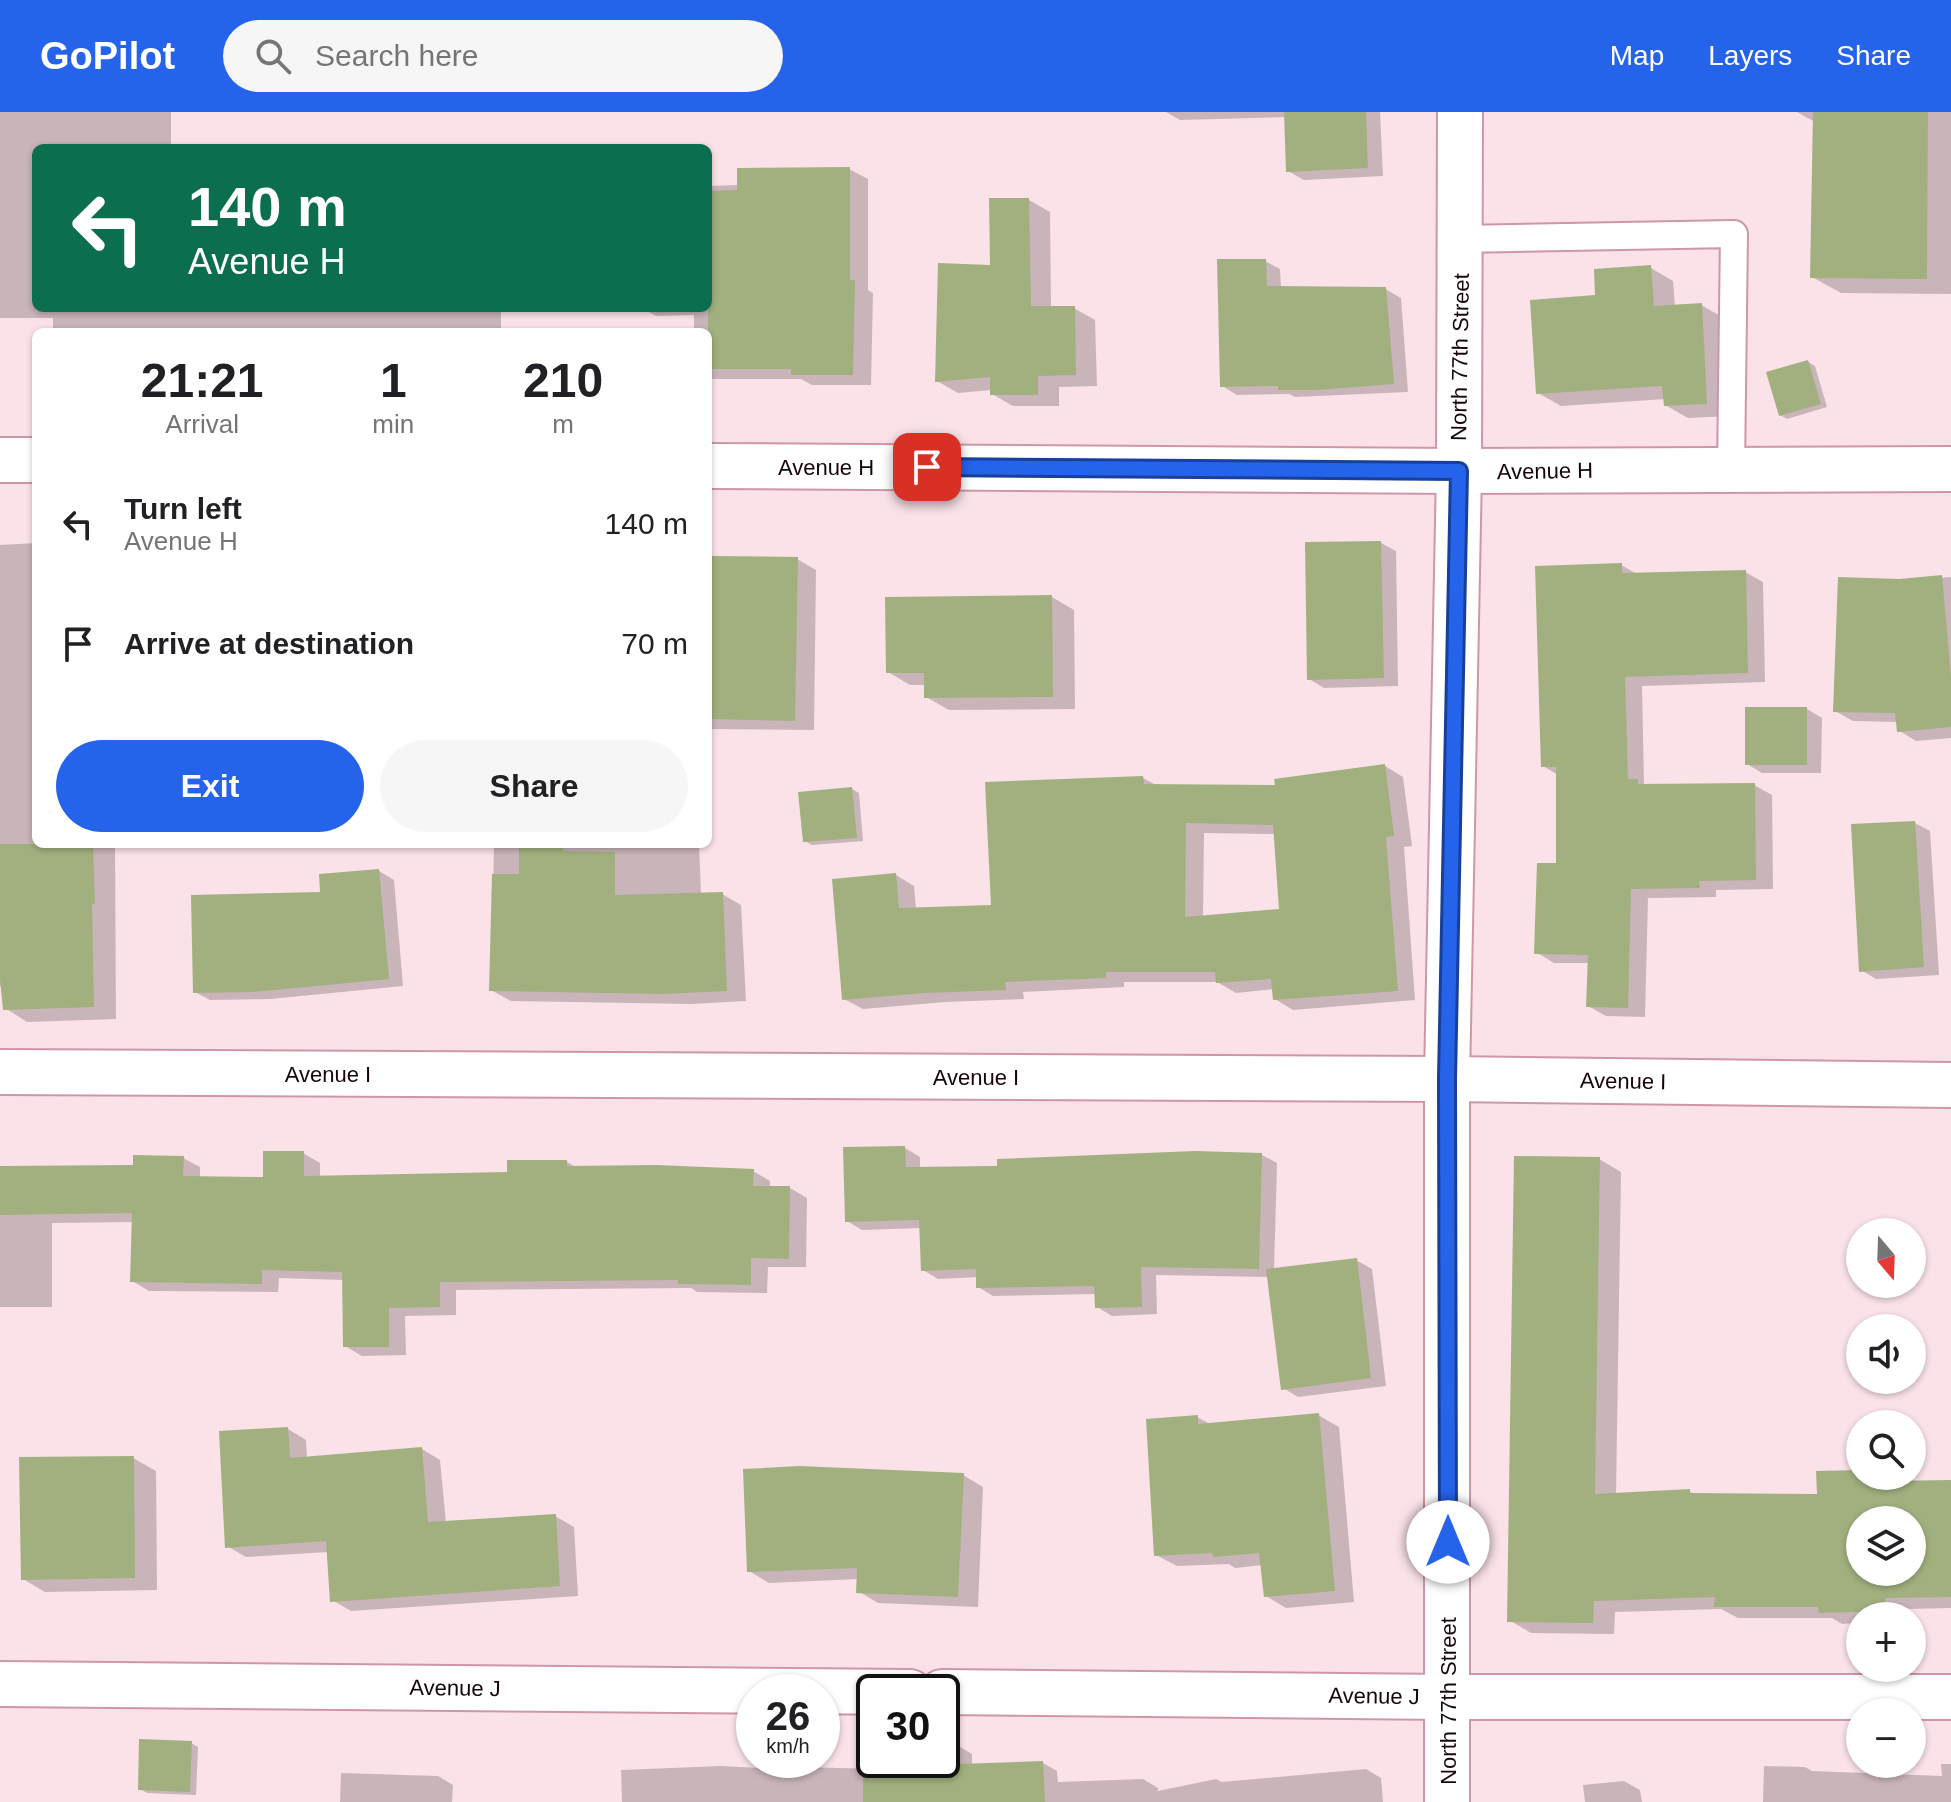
<!DOCTYPE html>
<html lang="en">
<head>
<meta charset="utf-8">
<style>
  :root { --surface:#fff; --page:#f6f6f6; --text:#202124; --muted:#757577; --accent:#2563eb }
  body { margin:0; font-family:Arial,sans-serif; background:var(--page); color:var(--text); height:100vh; display:flex; flex-direction:column; font-size:30px; white-space:nowrap }
  * { box-sizing:border-box; margin:0 }
  p { font-size:26px; color:var(--muted) }
  .icon { flex:none; width:44px; height:44px; fill:none; stroke:currentColor; stroke-width:2; stroke-linecap:round; stroke-linejoin:round }
  .map { position:relative; flex:1; overflow:hidden }
  .panel { position:absolute; left:32px; top:216px; width:680px; height:520px; display:flex; flex-direction:column; background:var(--surface); border-radius:12px; box-shadow:0 2px 6px #0004 }
  .panel>* { flex:none }
  .hud { position:absolute; left:32px; top:32px; width:680px; height:168px; border-radius:12px; box-shadow:0 2px 6px #0004; background:#0b6e4f; color:#fff; overflow:hidden }
  .needle { width:52px; rotate:161deg }
  .buttons { position:absolute; left:1846px; top:1106px; display:grid; gap:16px }
  .buttons a { display:grid; place-items:center; width:80px; height:80px; border-radius:50%; background:var(--surface); box-shadow:0 2px 6px #0004; font-size:40px }
  .speed { position:absolute; left:736px; top:1562px; display:flex; gap:16px; font-size:40px; font-weight:700; text-align:center }
  .speed>* { display:grid; place-content:center; width:104px; height:104px; border-radius:50%; background:var(--surface); box-shadow:0 2px 6px #0004; line-height:1 }
  .speed small { font-size:20px; font-weight:400 }
  .speed .limit { border:4px solid #111; border-radius:12px; background:#fff; color:#111 }
  .pin { position:absolute; display:grid; place-items:center; width:68px; height:68px; color:#fff; margin:-34px; border-radius:16px; box-shadow:0 4px 12px #0006 }
  .me { position:absolute; width:88px; margin:-44px; rotate:0deg; stroke-linejoin:round; filter:drop-shadow(0 0 6px #0008) }
  .turn { display:flex; align-items:center; gap:28px; height:168px; padding:0 24px; font-size:36px }
  .turn .icon { width:104px; height:104px; stroke-width:2.5 }
  .turn b { display:block; font-size:56px; line-height:68px }
  .eta { display:flex; justify-content:space-evenly; align-items:center; height:136px; text-align:center }
  .eta b { font-size:48px; font-weight:700; line-height:56px }
  .button { display:flex; gap:16px; margin-top:auto; padding:16px 24px }
  .button a { flex:1; height:92px; border-radius:48px; background:var(--accent); color:#fff; font-size:32px; font-weight:700; line-height:92px; text-align:center }
  .button a+a { background:var(--page); color:var(--text) }
  ul { padding:0; list-style:none }
  li { display:flex; align-items:center; gap:24px; height:120px; padding:0 24px }
  li div { flex:1 }
  li b { display:block; font-size:30px }
  li em { font-style:normal }
  header { display:flex; align-items:center; gap:48px; box-sizing:border-box; height:112px; padding:0 40px; background:var(--accent); color:#fff }
  header strong { font-size:38px }
  nav { display:flex; gap:44px; margin-inline-start:auto; font-size:28px }
  .search { width:560px; height:72px; background:var(--page); display:flex; align-items:center; gap:20px; box-sizing:border-box; padding:0 28px; border-radius:44px; color:var(--muted); font-size:30px }
  .map>svg:first-child { display:block }
  .shadow { fill:#0003; fill-rule:evenodd }
  .building { fill:#a2b07f; fill-rule:evenodd }
  .lines { fill:none; stroke-linecap:round; stroke-linejoin:round }
  .service-casing { stroke:#ce97a6; stroke-width:30 }
  .minor-casing { stroke:#ce97a6; stroke-width:48 }
  .service { stroke:#fff; stroke-width:26 }
  .minor { stroke:#fff; stroke-width:44 }
  .route-casing { stroke:#184099; stroke-width:20 }
  .route { stroke:#2563eb; stroke-width:14 }
  .labels { text-anchor:middle; dominant-baseline:central; stroke-width:7; stroke-linejoin:round; paint-order:stroke }
  .street-label { font-size:22px; fill:#17050a; stroke:#fff }
</style>
</head>
<body>
<header>
<strong>GoPilot</strong>
<div class="search"><svg class="icon" aria-label="search" viewBox="0 0 24 24"><circle cx="10" cy="10" r="6"/><path d="M15 15l6 6"/></svg>Search here</div>
<nav><a>Map</a><a>Layers</a><a>Share</a></nav>
</header>
<div class="map">
<svg width="1951" height="1690" viewBox="0 0 1951 1690">
  <rect width="100%" height="100%" fill="#fae2e8"/>
  <g class="shadow">
    <path d="M0,0h171v36h-135v160h465v24h-448v-14h-53z"/>
    <path d="M1166,0h214l3,64 -79,4 -16,-9 -2,-54 -106,3z"/>
    <path d="M1797,0h154v182l-110,-1 -29,-16 3,-155z"/>
    <path d="M849,57l19,10v111l5,3 -2,92h-59l-11,-6h-88l-5,-3v-44h-14v-17l-38,1 -14,-8h66v-122l31,-1z"/>
    <path d="M1029,88l21,12 1,96h23l21,12 2,66 -38,1v19h-46l-21,-12v-4l-34,3 -21,-12 55,-114z"/>
    <path d="M1265,149l15,8 1,19 104,1 16,9 7,94 -113,5 -6,-3 -52,1 -15,-9z"/>
    <path d="M1651,156l22,13 2,26 26,-2 23,13 6,98 -42,2 -23,-13v-6l-104,7 -23,-13 60,-96z"/>
    <path d="M1808,250l7,4 12,41 -40,12 -7,-4z"/>
    <path d="M36,431v301h79l1,175 -89,3 -22,-14 -1,-19 -4,-3v-441z"/>
    <path d="M1381,431l15,8 2,135 -74,2 -15,-9z"/>
    <path d="M708,444l89,3 19,11 -2,160 -106,-1z"/>
    <path d="M1621,453l16,9 108,-2 18,10 2,100 -123,4 2,99h110l18,10 1,94 -57,1v7l-68,1 -3,119 -39,-1 -18,-10 2,-43h-36l-18,-11 22,-87v-90l-15,-9z"/>
    <path d="M1951,465v161l-35,3 -18,-11v-8l-45,-1 -18,-10 64,-130z"/>
    <path d="M1052,485l22,13 1,99 -126,1 -23,-13v-12h-16l-22,-13z"/>
    <path d="M1807,597l15,9 -1,55h-59l-15,-9z"/>
    <path d="M1385,654l18,11 9,69 -8,1 11,153 -122,10 -18,-11 -1,-10 -38,4 -19,-11h-93v5l-101,5 1,7 -79,3 -82,7 -19,-10 52,-124 18,11 2,23 77,-2 150,-129 15,8 119,1zM1204,721l71,1 6,77 -78,6z"/>
    <path d="M852,677l7,4 4,48 -51,4 -7,-4z"/>
    <path d="M1915,711l15,8 9,144 -63,4 -15,-9z"/>
    <path d="M494,732h205l2,50h21l19,11 5,96 -55,3 -180,-3 -20,-11z"/>
    <path d="M379,759l15,9 9,106 -133,13 -60,1 -15,-8 127,-98z"/>
    <path d="M905,1036l15,9v12l342,-14 15,8 -3,107 82,-10 16,9 14,117 -88,11 -15,-9 -14,-111 -113,-2 1,39 -45,2 -15,-9 -1,-13 -103,2 -15,-9v-10l-40,2 -15,-9 -1,-42 -60,2 -15,-9z"/>
    <path d="M303,1041l17,10v15l189,-4 58,-12 11,6 175,3 17,10v7h20l17,10 -1,69h-38l-1,26 -70,-1 -6,-4 -235,2v25l-51,1 1,39 -44,1 -17,-10 -1,-66 -65,-2 -1,14 -129,-1 -17,-10 2,-59 -82,1v84h-52v-139l135,-1 48,-9 17,9v11l65,1z"/>
    <path d="M1599,1047l22,13 -5,323 73,-4 7,4 123,1 41,-24v4h31l11,7 49,-1v126l-45,1 1,7h-47v7l-18,1 -10,-6h-94l-17,-9 -106,3 -1,22 -83,-1 -22,-13zM1860,1408h52v52h-52z"/>
    <path d="M1318,1303l21,12 15,175 -68,6 -20,-12 -3,-31 -28,3 -6,-4 -52,2 -21,-11 41,-138 13,7z"/>
    <path d="M288,1317l18,11 1,19 115,-10 18,11 6,63 109,-7 19,11 4,69 -227,15 -19,-11 -4,-48 -82,5 -19,-11z"/>
    <path d="M133,1346l23,13 1,119 -112,2 -22,-13z"/>
    <path d="M963,1363l20,12 -5,120 -100,-4 -20,-12 1,-12 -90,4 -20,-12z"/>
    <path d="M191,1631l7,4 -2,48 -49,-2 -7,-4z"/>
    <path d="M957,1633l15,9v11l71,-2 14,8 1,11 85,-3 15,9v3l58,-12 6,3 144,-13 15,9 2,24h-761l-1,-32 100,-4 80,4v-3l113,3v-10h28v-14z"/>
    <path d="M1941,1652h10v38h-188l1,-36 41,1 7,4 130,5z"/>
    <path d="M341,1661l97,3 15,9 -1,17h-112z"/>
    <path d="M1624,1669l16,9 2,12h-57l-2,-17z"/>
  </g>
  <g class="building">
    <path d="M1284,0h82l2,56 -82,4z"/>
    <path d="M1813,0h115l-1,167 -117,-1z"/>
    <path d="M850,55v113h5l-2,95h-62v-6h-83v-178l29,-1v-22z"/>
    <path d="M989,86h40l2,108h44l1,69 -38,1v19h-48v-18l-55,5 3,-119 52,2z"/>
    <path d="M1217,147h49l1,27 119,1 8,97 -77,6h-39v-4l-58,1z"/>
    <path d="M1651,153l3,41 48,-3 5,101 -43,2 -2,-20 -126,8 -6,-94 65,-5 -1,-26z"/>
    <path d="M1808,248l13,44 -42,12 -13,-44z"/>
    <path d="M1381,429l3,137 -77,2 -2,-138z"/>
    <path d="M708,444l90,1 -3,164 -87,-2z"/>
    <path d="M1622,451v10l124,-3 2,103 -123,4 3,102h10v5l117,-1 1,97 -57,1 1,7 -69,1 -3,119 -42,-1 2,-52 -54,-1 3,-91h19v-96h-15l-6,-201z"/>
    <path d="M1942,463l9,102v50l-54,5 -2,-19 -62,-1 5,-135 61,2z"/>
    <path d="M1052,483l1,102 -129,1v-25h-38l-1,-76z"/>
    <rect x="1745" y="595" width="62" height="58"/>
    <path d="M1385,652l9,72 -8,1 12,154 -125,9 -2,-21 -55,4 -1,-11h-109v6l-101,4 1,8 -81,3 -83,7 -10,-121 64,-6 3,35 92,-3 -6,-123 158,-6 1,8 131,1 -1,-6zM1186,711l87,2 6,84 -94,8z"/>
    <path d="M852,675l5,51 -54,4 -5,-50z"/>
    <path d="M1915,709l9,146 -65,5 -8,-148z"/>
    <path d="M0,732h93l2,60h-3l2,103 -91,3 -3,-31z"/>
    <path d="M519,732h44v7l52,1v43l108,-3 4,99 -65,3 -173,-3 3,-117h27z"/>
    <path d="M379,757l10,110 -136,13 -60,1 -2,-98 129,-3 -1,-18z"/>
    <path d="M905,1034l1,21 91,-1v-7l198,-8 67,2 -3,116 -118,-2 1,40 -47,1 -1,-22 -118,2v-19l-55,2 -2,-51 -74,2 -2,-75z"/>
    <path d="M263,1039h41v25l203,-4v-12h60v6l89,-1 98,4 -1,17h37l-1,73 -38,-1v27l-73,-1v-4l-238,2v25l-51,1v39h-46l-1,-75 -80,-2v14l-132,-2 2,-69 -132,2v-49l133,-1v-10l51,1 -1,20 80,1z"/>
    <path d="M1514,1044l86,1 -5,337 95,-5v4l127,1 -1,-23 44,-1v6h23l1,5 67,-1v117l-66,1 1,13 -67,2 -1,-6h-104l1,-10 -121,4 -1,22 -86,-1zM1860,1408h52v52h-52z"/>
    <path d="M1357,1146l14,120 -90,12 -15,-121z"/>
    <path d="M1319,1301l16,178 -71,6 -5,-44 -46,4 -1,-4 -58,3 -8,-137 52,-4v9z"/>
    <path d="M288,1315l2,31 132,-11 6,75 128,-8 4,72 -230,16 -4,-61 -101,7 -6,-117z"/>
    <path d="M134,1344l1,122 -114,2 -2,-123z"/>
    <path d="M799,1354l165,7 -6,124 -102,-4 1,-25 -110,4 -4,-103z"/>
    <path d="M139,1627l53,2 -2,51 -52,-2z"/>
    <path d="M912,1648h46v4l85,-3 2,41h-182v-35l49,-2z"/>
  </g>
  <g class="lines">
    <g class="service-casing">
      <path id="service" d="M1461,127l273,-5 -3,235"/>
    </g>
    <g class="minor-casing">
      <g id="minor">
        <path d="M0,348h36"/>
        <path d="M708,354l751,5 492,-2"/>
        <path d="M0,960l1447,7 504,6"/>
        <path d="M0,1572l910,8"/>
        <path d="M942,1580l506,5h503"/>
        <path d="M1447,1690v-723l12,-608 1,-359"/>
      </g>
    </g>
    <use href="#service" class="service"/>
    <use href="#minor" class="minor"/>
  </g>
  <g class="lines">
    <g class="route-casing">
      <path id="route" d="M927,355l532,4 -12,608 1,463"/>
    </g>
    <use href="#route" class="route"/>
  </g>
  <g class="labels">
    <g class="street-label">
      <text transform="translate(1460 245) rotate(-89)">North 77th Street</text>
      <text x="826" y="355">Avenue H</text>
      <text transform="translate(1545 359) rotate(-1)">Avenue H</text>
      <text x="328" y="962">Avenue I</text>
      <text x="976" y="965">Avenue I</text>
      <text transform="translate(1623 969) rotate(1)">Avenue I</text>
      <text transform="translate(455 1576) rotate(1)">Avenue J</text>
      <text transform="translate(1374 1584) rotate(1)">Avenue J</text>
      <text transform="translate(1448 1589) rotate(-90)">North 77th Street</text>
    </g>
  </g>
</svg>
<div class="buttons">
<a><svg class="needle" viewBox="-14 -14 28 28"><path d="M0-13l5 13h-10z" fill="#e53935"/><path d="M0 13l5-13h-10z" fill="#757577"/></svg></a>
<a><svg class="icon" aria-label="sound" viewBox="0 0 24 24"><path d="M4 9h4l5-4v14l-5-4H4zM17 9q2 3 0 6"/></svg></a>
<a><svg class="icon" aria-label="search" viewBox="0 0 24 24"><circle cx="10" cy="10" r="6"/><path d="M15 15l6 6"/></svg></a>
<a><svg class="icon" aria-label="layers" viewBox="0 0 24 24"><path d="M12 4l9 5-9 5-9-5zM3 14l9 5 9-5"/></svg></a>
<a>+</a>
<a>−</a>
</div>
<div class="speed"><div>26<small>km/h</small></div><div class="limit">30</div></div>
<div class="pin" style="left:927px;top:355px;background:#d93025"><svg class="icon" aria-label="arrive" viewBox="0 0 24 24"><path d="M6 21V4h12l-3 4 3 4H6"/></svg></div>
<svg class="me" style="left:1448px;top:1430px" viewBox="-20 -20 40 40"><circle r="19" fill="#fff"/><path d="M0-13L10 11 0 6-10 11z" fill="#2563eb"/></svg>
<div class="hud">
<div class="turn"><svg class="icon" aria-label="left" viewBox="0 0 24 24"><path d="M17 20v-9H6M10 6l-5 5 5 5"/></svg><div><b>140 m</b>Avenue H</div></div>
</div>
<section class="panel">
<div class="eta">
<div><b>21:21</b><p>Arrival</p></div>
<div><b>1</b><p>min</p></div>
<div><b>210</b><p>m</p></div>
</div>
<ul>
<li><svg class="icon" aria-label="left" viewBox="0 0 24 24"><path d="M17 20v-9H6M10 6l-5 5 5 5"/></svg><div><b>Turn left</b><p>Avenue H</p></div><em>140 m</em></li>
<li><svg class="icon" aria-label="arrive" viewBox="0 0 24 24"><path d="M6 21V4h12l-3 4 3 4H6"/></svg><div><b>Arrive at destination</b></div><em>70 m</em></li>
</ul>
<div class="button"><a>Exit</a><a>Share</a></div>
</section>
</div>
</body>
</html>
